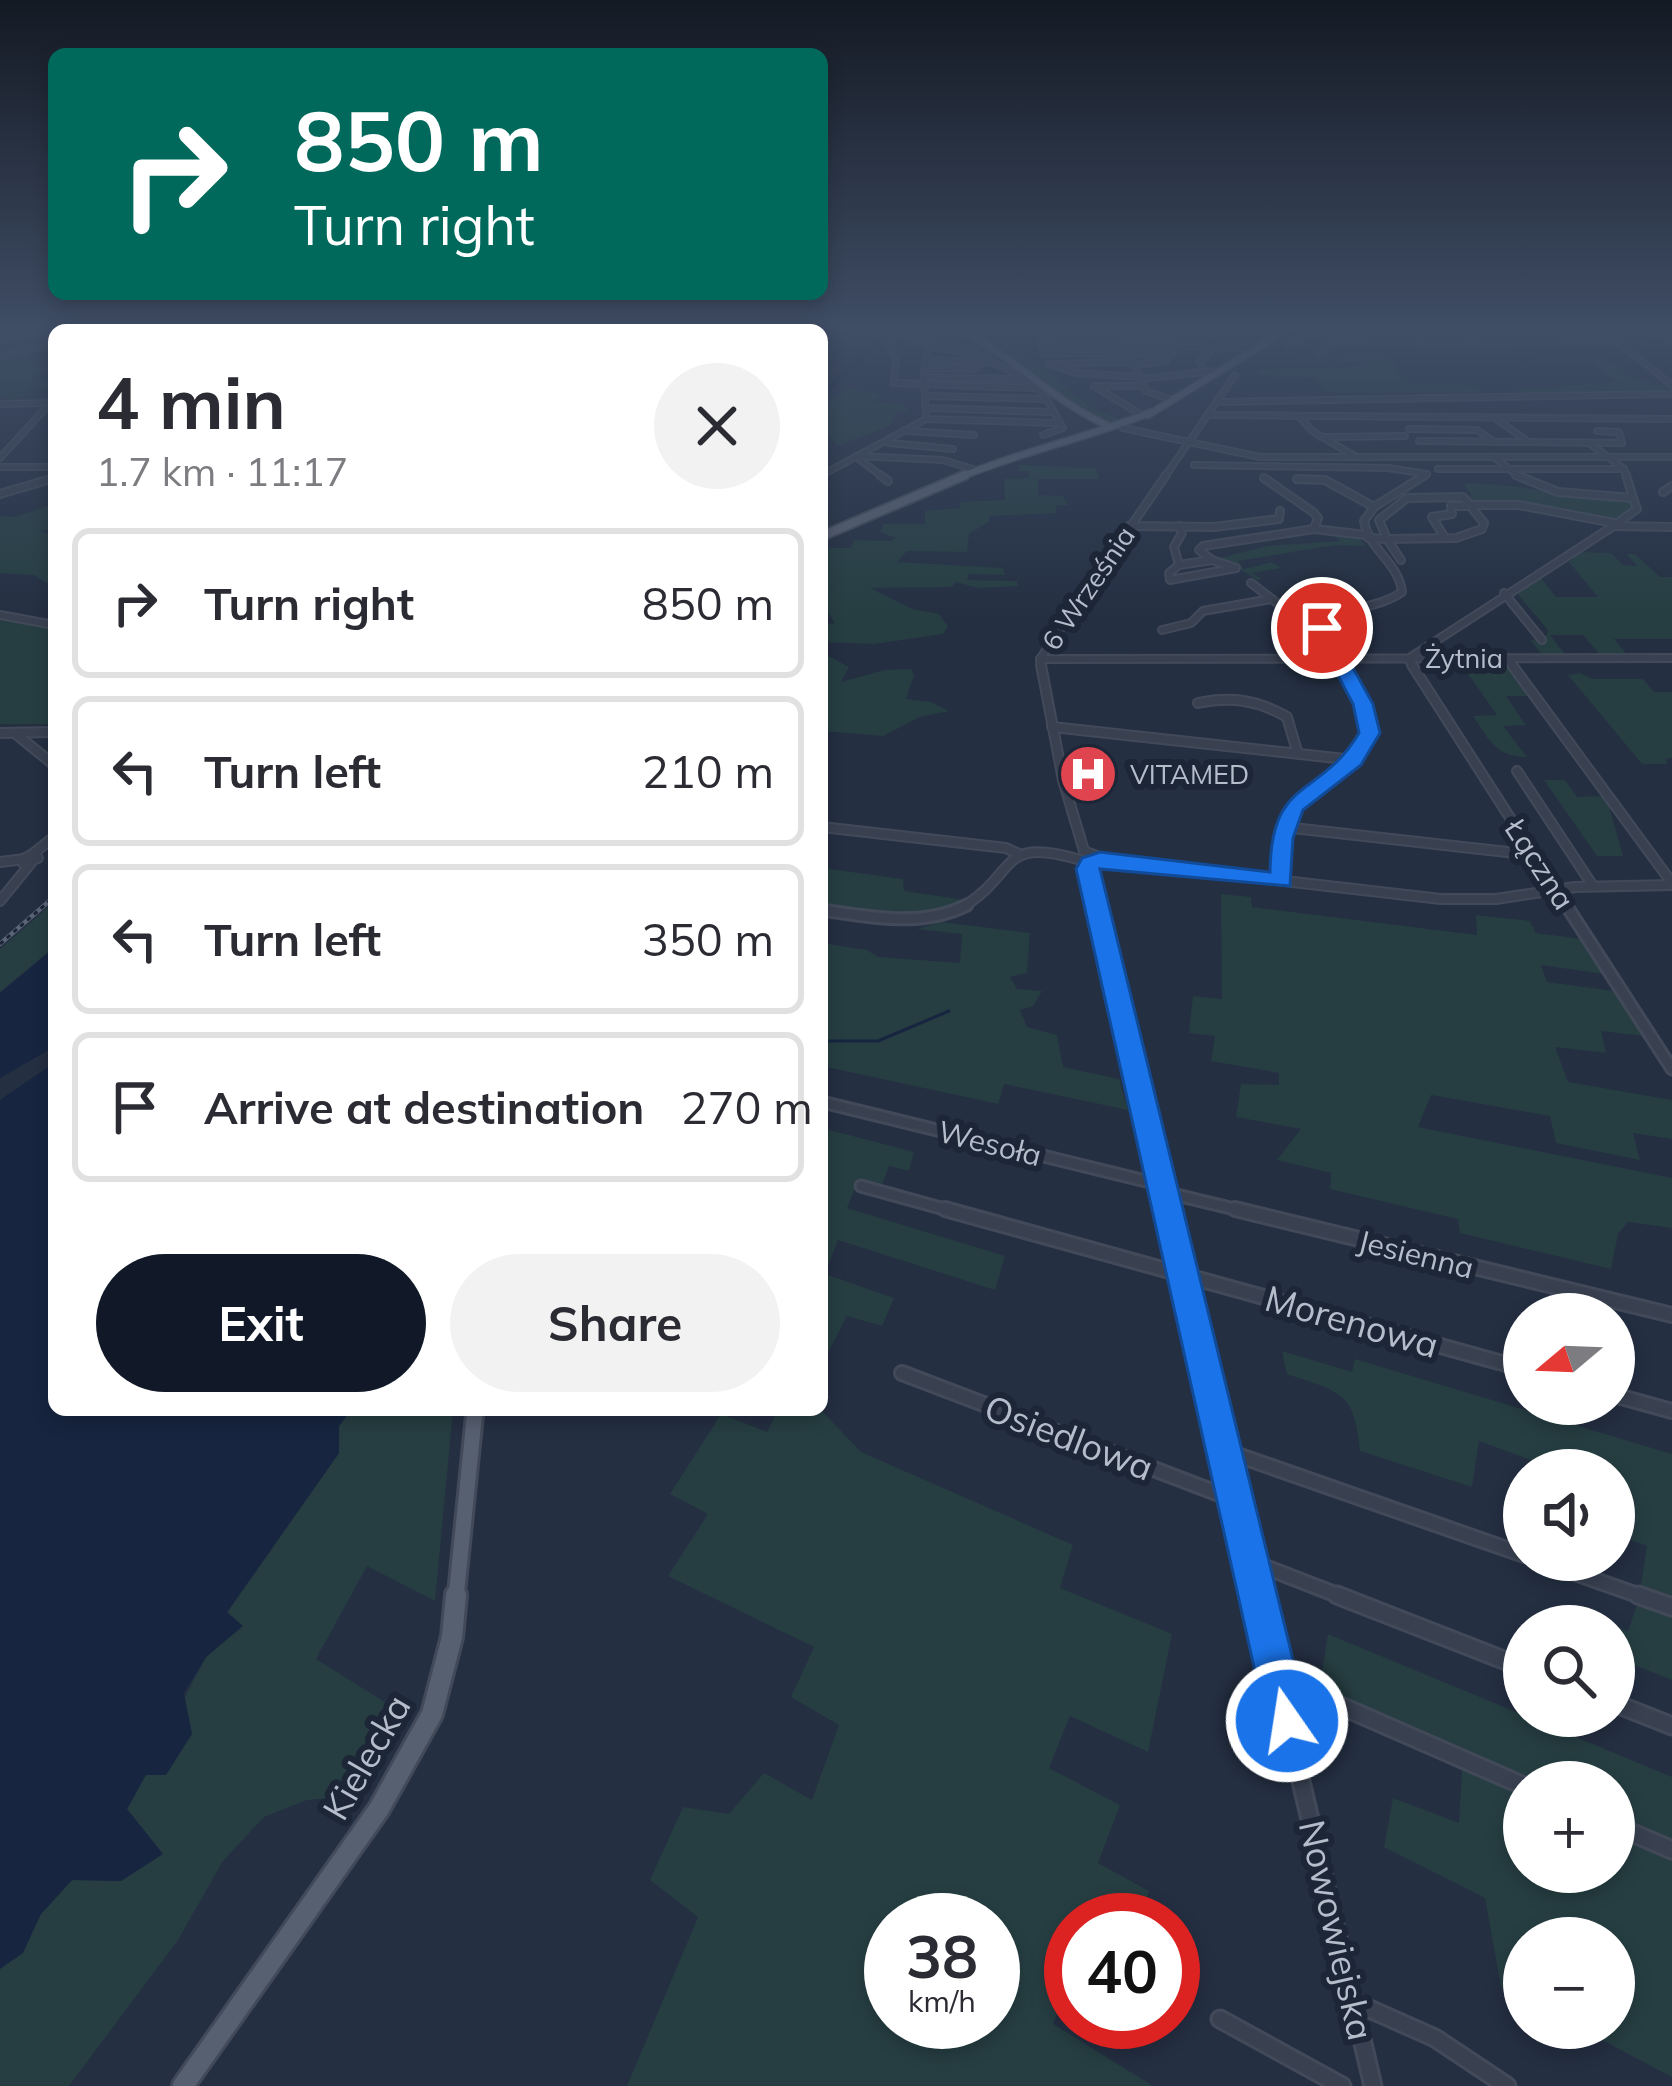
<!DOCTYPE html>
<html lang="en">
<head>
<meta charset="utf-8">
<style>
  :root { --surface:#fff; --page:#f2f2f3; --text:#2b2b33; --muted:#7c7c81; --line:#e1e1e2; --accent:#111827 }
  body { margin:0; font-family:Mulish,sans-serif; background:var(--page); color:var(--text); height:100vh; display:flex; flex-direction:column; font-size:45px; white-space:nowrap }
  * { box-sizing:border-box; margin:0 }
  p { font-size:39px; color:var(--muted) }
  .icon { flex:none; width:66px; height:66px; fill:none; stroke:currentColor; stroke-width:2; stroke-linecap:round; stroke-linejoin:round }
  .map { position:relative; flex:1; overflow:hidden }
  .details { position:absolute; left:48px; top:324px; width:780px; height:1092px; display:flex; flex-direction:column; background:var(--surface); border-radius:18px; box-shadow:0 6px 18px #0003 }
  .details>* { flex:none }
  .banner { position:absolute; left:48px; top:48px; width:780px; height:252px; border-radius:18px; box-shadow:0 6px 18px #0003; background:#00695c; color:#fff; overflow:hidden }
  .needle { width:78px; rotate:251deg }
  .buttons { position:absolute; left:1503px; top:1293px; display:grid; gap:24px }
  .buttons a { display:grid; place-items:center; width:132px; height:132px; border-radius:50%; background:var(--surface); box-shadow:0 6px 18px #0003; font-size:60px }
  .speed { position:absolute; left:864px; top:1893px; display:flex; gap:24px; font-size:60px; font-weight:700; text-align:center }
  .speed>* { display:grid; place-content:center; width:156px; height:156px; border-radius:50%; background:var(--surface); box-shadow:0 6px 18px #0003; line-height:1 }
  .speed small { font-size:30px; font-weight:400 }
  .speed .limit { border:18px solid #d22; background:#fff; color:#111 }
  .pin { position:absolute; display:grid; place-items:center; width:102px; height:102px; color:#fff; margin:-51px; border:6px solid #fff; border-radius:50%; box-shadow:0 3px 12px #0007 }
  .me { position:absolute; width:132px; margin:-66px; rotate:347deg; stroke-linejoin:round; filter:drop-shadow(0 0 9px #0008) }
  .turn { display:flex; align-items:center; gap:42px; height:252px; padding:0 48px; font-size:54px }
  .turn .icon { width:156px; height:156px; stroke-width:2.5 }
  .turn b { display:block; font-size:84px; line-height:102px }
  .round { display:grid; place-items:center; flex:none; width:126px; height:126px; border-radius:63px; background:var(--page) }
  .headline { display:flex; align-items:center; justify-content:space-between; height:204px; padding:0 48px }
  h1 { font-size:72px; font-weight:700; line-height:90px }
  .cta { display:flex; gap:24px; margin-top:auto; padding:24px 48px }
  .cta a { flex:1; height:138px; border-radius:72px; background:var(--accent); color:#fff; font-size:48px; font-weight:700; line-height:138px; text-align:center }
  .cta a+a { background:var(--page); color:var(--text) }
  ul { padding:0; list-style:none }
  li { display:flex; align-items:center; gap:36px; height:150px; margin:0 24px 18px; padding:0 24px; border:6px solid var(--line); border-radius:18px }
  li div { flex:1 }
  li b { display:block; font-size:45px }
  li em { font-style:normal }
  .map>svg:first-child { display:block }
  .green { fill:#263e42; fill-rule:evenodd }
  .water { fill:#172540 }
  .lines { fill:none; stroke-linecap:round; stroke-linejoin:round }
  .stream { stroke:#172540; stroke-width:3 }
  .river { stroke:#172540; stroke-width:6 }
  .minor-far5-casing { stroke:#424a5a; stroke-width:8 }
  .minor-far4-casing { stroke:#424a5a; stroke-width:10 }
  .minor-far3-casing { stroke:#424a5a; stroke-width:12 }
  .minor-far2-casing { stroke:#424a5a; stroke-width:15 }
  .minor-far1-casing { stroke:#424a5a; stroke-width:18 }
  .minor-casing { stroke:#424a5a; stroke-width:21 }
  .major-far3-casing { stroke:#424a5a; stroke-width:9 }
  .major-far2-casing { stroke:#424a5a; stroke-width:12 }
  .major-far1-casing { stroke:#424a5a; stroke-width:21 }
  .major-casing { stroke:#424a5a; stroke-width:26 }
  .minor-far5 { stroke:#394151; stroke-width:4.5 }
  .minor-far4 { stroke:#394151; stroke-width:6 }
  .minor-far3 { stroke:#394151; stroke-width:8 }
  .minor-far2 { stroke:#394151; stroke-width:9 }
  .minor-far1 { stroke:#394151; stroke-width:12 }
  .minor { stroke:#394151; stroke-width:15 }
  .major-far3 { stroke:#576071; stroke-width:6 }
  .major-far2 { stroke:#576071; stroke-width:8 }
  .major-far1 { stroke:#576071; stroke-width:15 }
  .major { stroke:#576071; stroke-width:20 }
  .rail-casing { stroke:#5b6578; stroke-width:4.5 }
  .rail { stroke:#1d2636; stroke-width:3; stroke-dasharray:4.5; stroke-linecap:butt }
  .route { fill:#1a73e8; stroke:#114b97; stroke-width:3 }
  .labels { text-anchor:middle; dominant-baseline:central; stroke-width:12; stroke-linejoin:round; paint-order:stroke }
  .far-street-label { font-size:27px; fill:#b5bdcb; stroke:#1d2636 }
  .far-poi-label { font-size:27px; fill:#b5bdcb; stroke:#1d2636; text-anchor:start }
  .street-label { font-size:30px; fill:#b5bdcb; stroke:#1d2636 }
  .near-street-label { font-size:36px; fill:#b5bdcb; stroke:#1d2636 }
</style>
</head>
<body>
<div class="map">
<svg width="1672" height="2086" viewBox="0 0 1672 2086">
  <rect width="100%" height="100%" fill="#242f42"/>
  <g class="green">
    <path d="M952,328c38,-1 50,19 79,21l-5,5 64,53 34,14c-46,8 -98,-55 -130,-79 -16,-11 -24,-7 -42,-14z"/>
    <path d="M9,343l2,7 34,-6 5,6 -20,4 13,14 -10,12 19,2 -5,6 -16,-2 -5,5 7,1 -19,8 38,-3 -5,5 -41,1 4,-6 -10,1v-38l20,-7 -20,6 11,-7z"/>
    <path d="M1372,353l18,3 8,17 16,11 65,2 7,7h-149l-14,-3 -7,-12 -53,-2 -6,-6 96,-3 11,-4 -69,-6z"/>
    <path d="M1584,355l29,8 17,14 42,11v5l-142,2 -19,-6 107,-7 -28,-20 -61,-6z"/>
    <path d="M848,388l30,6 1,5 -9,2 30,2 10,8h-12l-8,15 -52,20 -8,-9 -8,-1v-29z"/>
    <path d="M1020,465l76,3 3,11h-61v16l25,1 5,9h-11l-2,8 -66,3 1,5 -21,13 -2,18 -60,-1 -10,11 106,6 2,7 -36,-1 -2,6 50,1 1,5 -40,2 -22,-6 -5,5 -81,1 42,21 27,5 9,12 -5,8 -69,10 -52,-2v-17l13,-2 -13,-19v-49l8,-7h21l4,-8 36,1 4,-3 -15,-6 4,-8h41v-13l35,-3 1,-6 44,-2 -1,-21 25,-1 -1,-7h-11z"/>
    <path d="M1476,483c52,3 99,15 152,16l6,10 -20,11 -146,-21 4,-4 -9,-11z"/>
    <path d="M54,504v25l-15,2 15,3v53l-20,-12 -34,-2v-57l14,1z"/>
    <path d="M1329,532l28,4 9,10 -31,-1 -97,16 6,8 28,-7 9,6 -29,5 10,6 -5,1c-19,-15 -38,-16 -55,-31l18,9 48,-12 73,-5z"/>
    <path d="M1579,552l32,1 12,12 14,1 -10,-12h8l25,23h12v62h-58l15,18h-27l-19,-22h-33l17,22h-23l-14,-17 15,1 3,-11 -33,-39 25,-14 16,20h42l-29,-35z"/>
    <path d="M0,616l54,12v96h-54z"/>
    <path d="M826,655l23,12 -8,15 44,-12 26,-1 3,6 -8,24 25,3 18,9 -29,6 -37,19 -61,-5v-72z"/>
    <path d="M1458,660l47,1 26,35h-25l20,29 -23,1 24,31c-31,0 -38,-17 -54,-41l24,-1z"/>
    <path d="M1580,673l13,6h50l11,13h18v66l-6,1 1,5h-25l-74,-89z"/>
    <path d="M1544,780h21l12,17 29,-1 17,60h-26z"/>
    <path d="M822,868l81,11 1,12 61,9c-47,20 -94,11 -143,4z"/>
    <path d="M1221,894l30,3 1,10 225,28 -1,-20 54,6 6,12 46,6 22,35 -63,-9 6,17 67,9 30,45 -43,-5 5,22 -51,-6 13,35 104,18v39l-39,-6 7,27 -84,-17 -6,-27 -119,-21 -13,32 254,51v50l-44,-6 -10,12 -7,35 -151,-36 -2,-14 -128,-30 1,-16 -54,-13 24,-31 -65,-12 5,-33 38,1v-12l-68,-12 4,-25 -26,-3 4,-37 29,3z"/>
    <path d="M54,902v45l-54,45v-43z"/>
    <path d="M941,922l89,11 -3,40 -17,4 7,12 25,2 -9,15 -13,4 7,17 30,8 6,32 56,12 9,31 -124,-26 -6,20 -176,-38v-123l45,7 11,7 82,6 2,-29 -45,-5z"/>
    <path d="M822,1128l92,24 -5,19 -20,-5 -8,22 -24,-6 -10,26 158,48 -10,34 -157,-50 -13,34 69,24 -12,28 -35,-10 -25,48z"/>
    <path d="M1282,1351l70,21 3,-13 317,95v149l-32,-11 7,-46 -33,-12v-64h-56l-79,-29 -7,46 -112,-36c-5,-60 -20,-59 -73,-77z"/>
    <path d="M351,1410h102l-18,191 -68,-35 -51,93 91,57 -55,80 -45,4 -43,17 -41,44 -45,79 -109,146h-69v-201l41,29 31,-34 49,1 41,-28 -35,-44 79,-152 36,-31 -15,-13 112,-160v-27z"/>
    <path d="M778,1410h43l40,42 212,93 -13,43 112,46 -24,118 -78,-36 -21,52 71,37 -22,58 51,28 -8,29h-70v56l-18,48 100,62h-526l71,-169 -48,-37 33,-73 46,7 35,-41 48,27 27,-75 -48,-28 23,-50 -146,-71 40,-62 -38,-20 51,-80 46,18zM891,1920h102v102h-102z"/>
    <path d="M1639,1599l33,12v69l-58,-23v-31l14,5z"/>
    <path d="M1328,1634l344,143v300l-93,-49h35v-90h-90v61l-23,-12 -16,-89 -101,-51 9,-49 66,25 4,-70 -144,-62zM1524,1782h90v90h-90z"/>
  </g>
  <g class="water">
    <path d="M54,948v99l-54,31v-85z"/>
    <path d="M54,1063v347h297l-12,16v27l-112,159 16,14 -37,31 -22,36 8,41 -26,41h-20l-19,34 36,45 -42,27 -49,-1 -31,34 -18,39 -23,16v-869z"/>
  </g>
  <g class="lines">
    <path class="stream" d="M822,1041h56l71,-30"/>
    <path class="river" d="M822,394c27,-20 42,-45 68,-66"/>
    <g class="minor-far5-casing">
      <g id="minor-far5">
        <path d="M164,328l38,2"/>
        <path d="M484,328l15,2"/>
        <path d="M856,328l77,15"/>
        <path d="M1038,328l5,25 129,1"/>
        <path d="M1127,328l-5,9 24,54 23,8"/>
        <path d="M1184,328l28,5"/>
        <path d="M1458,328l19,14"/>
        <path d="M1600,328l72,57"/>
        <path d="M1635,328l37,12"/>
        <path d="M595,329l53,1"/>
        <path d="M86,330l27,-2"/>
        <path d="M345,330h8"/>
        <path d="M406,330l72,-2"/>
        <path d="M804,330l5,-2"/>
        <path d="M1122,335l95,1"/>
        <path d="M894,337l-7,6 9,17 -2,23 141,5"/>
        <path d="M0,340l54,-7"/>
        <path d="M1041,344l212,4"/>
        <path d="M1419,344l200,-1"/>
        <path d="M929,345l46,10 47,21 23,20 18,32 -20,7"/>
        <path d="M1288,345l22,-11 30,-4 -8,-2"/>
        <path d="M967,348l37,7"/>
        <path d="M1320,353l11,-10 34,-1 -25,-12"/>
        <path d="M0,356l48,-12"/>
        <path d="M925,360l60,2"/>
        <path d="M1135,362l-87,2 28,9 64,4"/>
        <path d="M1136,365l30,-4 6,-7"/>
        <path d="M924,368l52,1 4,-6"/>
        <path d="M1204,370l-4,-8 10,-9"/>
        <path d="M924,377l100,2"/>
        <path d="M1141,379l73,-8"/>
        <path d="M1094,386l49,30"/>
        <path d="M1094,386h50"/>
        <path d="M926,396l120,3"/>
        <path d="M1218,402l454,-8"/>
        <path d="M0,404l49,-1"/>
        <path d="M926,408l124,4"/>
        <path d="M1210,415l462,4"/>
        <path d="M1299,416l13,15 41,24"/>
        <path d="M926,419l129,4"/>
        <path d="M1496,419l30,21"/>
        <path d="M1123,428l137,29h412"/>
        <path d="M1409,429l68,1 16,11"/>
        <path d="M908,431l66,4"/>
        <path d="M1597,431l22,1 3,11"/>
        <path d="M1321,437l84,-1"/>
        <path d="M1419,441l203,2"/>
        <path d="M889,443l64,6"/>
        <path d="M1589,443l35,26 3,9"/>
        <path d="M857,456l86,4 33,10"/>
        <path d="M1494,457l27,21"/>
        <path d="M0,458l54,-59"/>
        <path d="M859,459l25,19"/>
        <path d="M1194,465l194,3 39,6"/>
        <path d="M0,467h54"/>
        <path d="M1438,469h186"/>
        <path d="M822,475l104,-56 -2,-42 5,-32"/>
        <path d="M1164,478l71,-103"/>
        <path d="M1420,478l7,-4"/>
      </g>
    </g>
    <g class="minor-far4-casing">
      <g id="minor-far4">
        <path d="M880,475l8,6"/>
        <path d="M1516,475l42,17 75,6 -7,-23"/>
        <path d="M1264,478l49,34 5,6 -4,11"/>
        <path d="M1297,479l28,1 49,27"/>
        <path d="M1663,492l9,-6"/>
        <path d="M0,494l54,-16"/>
        <path d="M1463,497l21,26 -2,6 -26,9 -69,1 -8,-19 28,-22z"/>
        <path d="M1470,505h49l95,18"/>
        <path d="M1129,526l85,1 65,-8 1,-8"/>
        <path d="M1179,526l3,7 -8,14 5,18"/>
        <path d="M1612,526l60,1"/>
        <path d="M1368,538l19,1"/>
        <path d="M1445,538l-13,-21 20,-3 -1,-8h20"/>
        <path d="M1387,539l14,21"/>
        <path d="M1212,560l24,8 -66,12 -1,-7 10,-8z"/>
        <path d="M1212,560l-13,-10 4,-4 111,-17 52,6"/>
        <path d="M1251,583l43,33 29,9"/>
        <path d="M1504,593l38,47"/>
        <path d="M0,615l54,10"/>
        <path d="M1162,630l29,-7 12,-12 68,-12"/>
        <path d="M1293,637l10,22"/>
        <path d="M1507,658l7,10"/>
        <path d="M1040,659l632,-1"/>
        <path d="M1408,659l6,9"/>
        <path d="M1408,659l204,-132 25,-18 -4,-11"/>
        <path d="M1042,668l-2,-9 126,-184"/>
        <path d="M1345,668l-22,-43c23,-19 55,-16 79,-33 -3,-29 -33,-42 -38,-71l10,-14 51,-32"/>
      </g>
    </g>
    <g class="minor-far3-casing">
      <g id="minor-far3">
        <path d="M1041,665l22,115 21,71"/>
        <path d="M1412,665l156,243"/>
        <path d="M1512,665l160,218"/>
        <path d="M1198,703c33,-7 60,-3 89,14l10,34"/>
        <path d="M1052,727l302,33"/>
        <path d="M0,733l54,-1"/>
        <path d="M16,734l38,31"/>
        <path d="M1517,771l76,115"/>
        <path d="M822,827l184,21 15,7"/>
        <path d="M1284,827l250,28"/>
        <path d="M1084,851l26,10 331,38h55l79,-12 97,-2"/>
        <path d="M29,856l9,2 -15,5v-4z"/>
        <path d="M30,856l24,-19"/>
        <path d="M0,862l24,-3"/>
        <path d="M1090,863l4,45"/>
        <path d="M1282,881c0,-19 -4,-40 3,-58 15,-41 67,-51 85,-91l-7,-28 -20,-39"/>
        <path d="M0,901l31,-38"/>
        <path d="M961,908c60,-35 34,-76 129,-45"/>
      </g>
    </g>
    <g class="minor-far2-casing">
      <g id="minor-far2">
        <path d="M1094,905l72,307"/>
        <path d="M1566,905l106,164"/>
        <path d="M822,910c48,7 100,18 145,-5"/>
        <path d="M822,1102l336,82"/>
        <path d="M861,1186l94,26"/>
        <path d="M1160,1191l87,21"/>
      </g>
    </g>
    <g class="minor-far1-casing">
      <g id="minor-far1">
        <path d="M945,1209l579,160"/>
        <path d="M1166,1209l92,389"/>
        <path d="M1235,1209l437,106"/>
        <path d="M902,1373l333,127"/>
        <path d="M1614,1395l58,16"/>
        <path d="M1223,1450l301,105"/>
        <path d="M1538,1560l108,38"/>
        <path d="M1250,1561l95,37"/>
      </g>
    </g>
    <g class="minor-casing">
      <g id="minor">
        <path d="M1257,1595l116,491"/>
        <path d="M1337,1595l187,73"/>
        <path d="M1638,1595l34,12"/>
        <path d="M1277,1678l247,108"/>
        <path d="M1614,1703l58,23"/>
        <path d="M1614,1825l58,25"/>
        <path d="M1354,2002l81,36 72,48"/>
        <path d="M1220,2019l122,67"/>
      </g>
    </g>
    <g class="major-far3-casing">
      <g id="major-far3">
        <path d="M957,328c56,27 97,75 154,99"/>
        <path d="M1148,415l142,-87"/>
        <path d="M958,478c64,-27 130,-40 193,-66"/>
      </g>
    </g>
    <g class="major-far2-casing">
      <path id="major-far2" d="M822,536l143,-61"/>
    </g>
    <g class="major-far1-casing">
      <path id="major-far1" d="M456,1598l19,-188"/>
    </g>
    <g class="major-casing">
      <path id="major" d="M183,2086l196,-277 53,-95 20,-77 4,-42"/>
    </g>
    <use href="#minor-far5" class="minor-far5"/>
    <use href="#minor-far4" class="minor-far4"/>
    <use href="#minor-far3" class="minor-far3"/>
    <use href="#minor-far2" class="minor-far2"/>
    <use href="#minor-far1" class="minor-far1"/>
    <use href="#minor" class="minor"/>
    <use href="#major-far3" class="major-far3"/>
    <use href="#major-far2" class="major-far2"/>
    <use href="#major-far1" class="major-far1"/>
    <use href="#major" class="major"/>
    <g class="rail-casing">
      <g id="rail">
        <path d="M785,330l6,-2"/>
        <path d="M0,944l54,-47"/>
      </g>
    </g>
    <use href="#rail" class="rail"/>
  </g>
  <linearGradient id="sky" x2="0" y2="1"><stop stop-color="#141a24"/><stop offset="0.53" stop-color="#3f4d65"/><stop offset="1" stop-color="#3f4d65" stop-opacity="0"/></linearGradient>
  <rect width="1672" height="620" fill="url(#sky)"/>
  <path class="route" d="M1322,622l9,6 42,76 7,29 -19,32 -58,45 -10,28 -3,48 -190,-17 208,852 -6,15 -15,6 -14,-6 -7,-15 -190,-852 6,-11 18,-6 170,20c1,-97 49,-72 89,-139l-6,-29 -40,-76z"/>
  <defs>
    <g id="hospital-disc" transform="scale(3)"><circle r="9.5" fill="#e0444e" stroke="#1d2636"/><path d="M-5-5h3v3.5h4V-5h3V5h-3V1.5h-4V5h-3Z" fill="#fff"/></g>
  </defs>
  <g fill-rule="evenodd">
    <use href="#hospital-disc" x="1088" y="774"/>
  </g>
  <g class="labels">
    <g class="far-street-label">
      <text transform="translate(1088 588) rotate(-56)">6 Września</text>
      <text x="1464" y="658">Żytnia</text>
    </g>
    <g class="far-poi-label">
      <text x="1130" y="774">VITAMED</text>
    </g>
    <g class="street-label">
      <text transform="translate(1540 864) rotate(57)">Łączna</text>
      <text transform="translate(990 1143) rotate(14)">Wesoła</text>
      <text transform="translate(1416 1254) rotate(14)">Jesienna</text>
    </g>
    <g class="near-street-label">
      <text transform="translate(1352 1321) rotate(16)">Morenowa</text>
      <text transform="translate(1069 1437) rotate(21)">Osiedlowa</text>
      <text transform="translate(366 1757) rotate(-60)">Kielecka</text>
      <text transform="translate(1337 1930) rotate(77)">Nowowiejska</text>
    </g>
  </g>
</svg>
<div class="buttons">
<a><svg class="needle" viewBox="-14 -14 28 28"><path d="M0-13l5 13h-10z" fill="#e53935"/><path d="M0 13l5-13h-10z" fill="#7c7c81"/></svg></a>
<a><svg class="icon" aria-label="sound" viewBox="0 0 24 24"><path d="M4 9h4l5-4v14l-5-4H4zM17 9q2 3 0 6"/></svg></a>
<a><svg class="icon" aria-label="search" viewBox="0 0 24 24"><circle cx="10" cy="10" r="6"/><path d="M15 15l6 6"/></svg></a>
<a>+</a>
<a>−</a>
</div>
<div class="speed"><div>38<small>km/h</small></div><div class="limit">40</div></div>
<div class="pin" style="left:1322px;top:628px;background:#d93025"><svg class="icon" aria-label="arrive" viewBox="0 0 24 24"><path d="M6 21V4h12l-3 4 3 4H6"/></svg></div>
<svg class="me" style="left:1287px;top:1721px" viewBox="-20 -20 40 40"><circle r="17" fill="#1a73e8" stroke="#fff" stroke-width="3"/><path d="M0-11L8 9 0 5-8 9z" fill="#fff"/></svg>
<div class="banner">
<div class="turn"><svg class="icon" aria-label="right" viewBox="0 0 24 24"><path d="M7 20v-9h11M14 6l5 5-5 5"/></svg><div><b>850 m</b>Turn right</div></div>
</div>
<section class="details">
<div class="headline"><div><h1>4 min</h1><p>1.7 km · 11:17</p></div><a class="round"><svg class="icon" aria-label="close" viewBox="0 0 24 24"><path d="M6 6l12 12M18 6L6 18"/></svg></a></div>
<ul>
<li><svg class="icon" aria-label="right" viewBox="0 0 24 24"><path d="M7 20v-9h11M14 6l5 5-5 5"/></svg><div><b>Turn right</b></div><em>850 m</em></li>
<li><svg class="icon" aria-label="left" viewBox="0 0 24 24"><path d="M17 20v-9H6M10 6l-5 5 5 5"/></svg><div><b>Turn left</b></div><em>210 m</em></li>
<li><svg class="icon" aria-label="left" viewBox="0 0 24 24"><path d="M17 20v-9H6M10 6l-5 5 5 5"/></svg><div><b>Turn left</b></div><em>350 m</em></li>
<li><svg class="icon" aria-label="arrive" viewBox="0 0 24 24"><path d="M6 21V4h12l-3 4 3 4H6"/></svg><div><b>Arrive at destination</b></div><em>270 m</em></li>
</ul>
<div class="cta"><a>Exit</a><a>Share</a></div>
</section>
</div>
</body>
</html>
